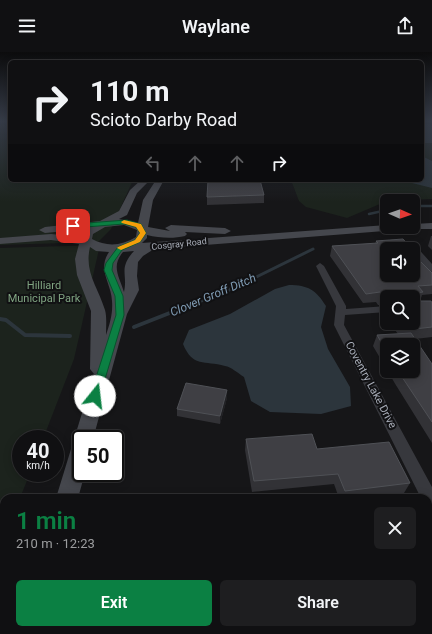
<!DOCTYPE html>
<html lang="en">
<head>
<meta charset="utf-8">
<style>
  :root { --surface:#101012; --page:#1e1e20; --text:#f1f3f6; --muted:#9c9d9f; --line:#303032; --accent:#0b8043 }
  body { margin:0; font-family:Roboto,sans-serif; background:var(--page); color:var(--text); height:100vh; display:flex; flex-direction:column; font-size:15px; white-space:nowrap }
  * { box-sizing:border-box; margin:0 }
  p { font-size:13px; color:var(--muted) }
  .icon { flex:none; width:22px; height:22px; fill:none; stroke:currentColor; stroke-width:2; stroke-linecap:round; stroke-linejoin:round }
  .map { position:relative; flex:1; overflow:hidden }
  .side { position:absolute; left:0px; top:442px; width:432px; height:140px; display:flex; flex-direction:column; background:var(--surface); border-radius:12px 12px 0 0; box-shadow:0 2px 10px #0003,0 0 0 1px var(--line) }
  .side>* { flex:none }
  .guide { position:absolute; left:8px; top:8px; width:416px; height:122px; border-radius:6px; box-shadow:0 2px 10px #0003,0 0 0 1px var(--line); background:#101012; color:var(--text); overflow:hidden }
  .needle { width:26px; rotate:92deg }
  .buttons { position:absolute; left:380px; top:142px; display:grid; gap:8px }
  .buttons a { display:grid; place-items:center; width:40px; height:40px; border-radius:6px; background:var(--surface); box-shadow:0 2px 10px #0003,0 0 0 1px var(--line); font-size:20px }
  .speed { position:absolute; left:12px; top:378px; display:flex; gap:8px; font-size:20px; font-weight:700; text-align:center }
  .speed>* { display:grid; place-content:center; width:52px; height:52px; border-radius:50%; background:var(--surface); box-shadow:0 2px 10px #0003,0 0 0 1px var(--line); line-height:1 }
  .speed small { font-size:10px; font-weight:400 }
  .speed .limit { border:2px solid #111; border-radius:6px; background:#fff; color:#111 }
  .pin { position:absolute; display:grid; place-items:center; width:34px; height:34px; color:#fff; margin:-17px; border-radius:8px; box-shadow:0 2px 6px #0006 }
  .me { position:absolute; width:44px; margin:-22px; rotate:16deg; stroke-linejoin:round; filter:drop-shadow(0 0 3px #0008) }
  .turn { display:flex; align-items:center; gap:14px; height:84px; padding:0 16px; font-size:18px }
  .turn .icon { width:52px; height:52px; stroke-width:2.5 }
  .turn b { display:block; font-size:28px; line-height:34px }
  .lanes { display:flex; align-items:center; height:38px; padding:0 16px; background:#0003; justify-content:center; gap:20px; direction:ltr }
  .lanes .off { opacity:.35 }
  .round { display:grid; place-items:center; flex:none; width:42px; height:42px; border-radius:6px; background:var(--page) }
  .head { display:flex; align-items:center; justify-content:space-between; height:68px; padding:0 16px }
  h1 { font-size:24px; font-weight:600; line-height:30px; color:var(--accent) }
  .cta { display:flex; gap:8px; margin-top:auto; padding:8px 16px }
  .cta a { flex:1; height:46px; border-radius:6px; background:var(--accent); color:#fff; font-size:16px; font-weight:600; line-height:46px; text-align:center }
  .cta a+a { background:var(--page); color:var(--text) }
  header { display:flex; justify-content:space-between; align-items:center; height:52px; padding:0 16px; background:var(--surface); font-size:18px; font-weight:600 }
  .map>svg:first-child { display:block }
  .green { fill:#1c231d }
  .water { fill:#2c353c }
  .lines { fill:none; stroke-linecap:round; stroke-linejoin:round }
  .stream-far2 { stroke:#2c353c; stroke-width:2.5 }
  .stream-far1 { stroke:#2c353c; stroke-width:3 }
  .stream { stroke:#2c353c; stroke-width:4 }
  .street { fill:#37383d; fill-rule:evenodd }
  .secondary { fill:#45474d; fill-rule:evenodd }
  .wall { fill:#323236 }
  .shaded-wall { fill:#212124 }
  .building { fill:#3f3f44; stroke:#4f5156 }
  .route { fill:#0b8043; stroke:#07532c }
  .slow { fill:#f59e0b }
  .labels { text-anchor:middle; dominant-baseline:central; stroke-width:4; stroke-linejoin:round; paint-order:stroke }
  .far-street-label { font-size:9px; fill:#a8adb8; stroke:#111113 }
  .park-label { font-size:11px; fill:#7fa381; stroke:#111113 }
  .street-label { font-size:11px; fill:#a8adb8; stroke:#111113 }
  .water-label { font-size:12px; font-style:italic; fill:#7f9bb3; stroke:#111113 }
</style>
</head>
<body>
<header><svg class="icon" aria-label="menu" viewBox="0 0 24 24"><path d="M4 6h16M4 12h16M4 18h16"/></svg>Waylane<svg class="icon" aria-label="share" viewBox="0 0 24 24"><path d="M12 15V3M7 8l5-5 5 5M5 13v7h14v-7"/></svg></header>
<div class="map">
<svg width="432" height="582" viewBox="0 0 432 582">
  <rect width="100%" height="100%" fill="#161618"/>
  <g class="green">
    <path d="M0,69h10v59h123l-22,49 -13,13 -98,3z"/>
    <path d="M422,69h10v78l-45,2 -40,17 -41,-11 -7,-6 -8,-21h131z"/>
    <path d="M100,193l-26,114 -31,80h-22v34h9l-10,25h-16v44l-4,11v-305z"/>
  </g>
  <g class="water">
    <path d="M422,71l10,2v18h-10z"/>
    <path d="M422,104l10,5v27l-32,-8h22z"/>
    <path d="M289,233c19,0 27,5 37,21l-5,21 7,22 22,38 1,19 -30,8 -51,-2 -19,-11 -7,-24c-6,-4 -13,-10 -19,-11 -21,-6 -32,2 -42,-22l6,-14 41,-16 45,-25z"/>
  </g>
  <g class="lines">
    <g class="stream-far2">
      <path d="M413,154h19"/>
      <path d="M369,162l18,-4"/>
    </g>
    <path class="stream-far1" d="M238,234l75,-37"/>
    <g class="stream">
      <path d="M0,267l6,1 19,15 45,1"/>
      <path d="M134,275l107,-42"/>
    </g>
    <g class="street">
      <path d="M408,192h6l18,20v8l-3,-1 -16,-18v-4l-5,-1z"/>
      <path d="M320,211l4,3 22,40v3l41,-3v6l-42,3 -1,10 88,162v24l-4,-2v-11h-7l-87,-173 2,-19 -20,-40z"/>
      <rect x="0" y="467" width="4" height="16"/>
      <path d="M428,476l4,1v16l-4,-1z"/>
    </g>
    <g class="secondary">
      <path d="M141,128h9l-13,13 -10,22 -8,4 19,4 5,-23 13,-20h8l-11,20 -5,27 22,4 -5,-3 6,-3 54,3 6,3 -6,3 -40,-2 2,2 -2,2c-12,3 -26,2 -38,-1v3l-5,5 245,-18v2h26v-3l19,-1v6h-22l-256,20 -11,7 -5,6 -1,14 2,14 -12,24 -34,125h-12v34h4l-7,25h-22l38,-124 -4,-5 1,-58 -14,-36 -2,-16 4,-15 -28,-4 -51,4v-6l51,-4 30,3 4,-8 -40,4 -6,-3 6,-3 55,-6 19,-10 11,-21zM124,173l13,5 -1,7c-15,9 -29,10 -44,2l1,-5 12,-7zM90,195l6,4 13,1c-12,18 2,30 3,49 1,12 -2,22 -6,34 0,-8 1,-18 -1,-25 -7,-23 -21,-38 -15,-63zM134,199c-16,18 -6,22 -10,41 -5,-16 -13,-26 -1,-40z"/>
      <path d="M18,578h28l-1,4h-28z"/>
    </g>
  </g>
  <g class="wall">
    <path d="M264,143v8l-57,2v-8z"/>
    <path d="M431,184h1v14l-4,-4z"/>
    <path d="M376,189l37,9 8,9 -1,2 12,24v9l-10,1 -2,6 12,2v34l-17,2 17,25v79l-38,-61 -6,-11h25l-26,-26v25l-14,-24 4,-11 21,-1 -8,-11h23v-26h-26v8h-9l-2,-3 -13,1 -33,-47 2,-10 43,-2z"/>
    <path d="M387,253v13l-3,-4z"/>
    <path d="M227,346l-7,26 -43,-8v-7z"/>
    <path d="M246,387l71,10 93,34 -6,10 -39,5h-26l-5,-14 -82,8 -7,-42z"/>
    <path d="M432,501v38l-4,-9v-28z"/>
  </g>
  <path class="shaded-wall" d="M227,338v8l-7,26v-8z"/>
  <g class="building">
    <path d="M208,128h52l4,15 -57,2z"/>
    <path d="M403,187l9,10h-25v26h26v-25l8,9h-3l14,14v12l-14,1 5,6 -7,1v8h15l1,2v24l-26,3 -5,-7h12v-26h-21v-2h-10l-2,-3 -14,2 -34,-48 46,-3 -2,-2z"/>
    <path d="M411,281l21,31v58l-34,-51h15v-26h-26v7l-10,-17z"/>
    <path d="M186,331l41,7 -7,26 -43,-7z"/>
    <path d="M312,382l5,15 72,-7 21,41 -65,8 -7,-17 -84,7 -8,-42z"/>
    <path d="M432,501v10l-4,-9z"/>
    <path d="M428,560l4,10v12h-284v-4h280z"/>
  </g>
  <linearGradient id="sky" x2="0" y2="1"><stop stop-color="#0c0c0d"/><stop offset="0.46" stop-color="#363c48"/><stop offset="1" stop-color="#363c48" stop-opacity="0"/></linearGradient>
  <rect width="432" height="150" fill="url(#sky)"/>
  <path class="route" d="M127,168l14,4 5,9 -6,9 -18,8 -9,13 -1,7 11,26 1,19 -24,81 -5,4 -5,-4 26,-81 -1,-19 -11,-26 2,-7 12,-16 17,-7 5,-7 -4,-6 -12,-3 -51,4 -3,-2 3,-2z"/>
  <path class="slow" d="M124,168l17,4 5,9 -6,9 -19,8 -4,-2 1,-1 17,-7 5,-7 -4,-6 -14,-4 -1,-1z"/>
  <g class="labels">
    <g class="far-street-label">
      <text transform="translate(179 192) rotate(-6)">Cosgray Road</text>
    </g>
    <g class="park-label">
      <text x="44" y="233">Hilliard<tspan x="44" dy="13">Municipal Park</tspan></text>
    </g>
    <g class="street-label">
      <text transform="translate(371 333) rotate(62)">Coventry Lake Drive</text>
    </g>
    <g class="water-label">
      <text transform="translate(213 243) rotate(-23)">Clover Groff Ditch</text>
    </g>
  </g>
</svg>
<div class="buttons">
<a><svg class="needle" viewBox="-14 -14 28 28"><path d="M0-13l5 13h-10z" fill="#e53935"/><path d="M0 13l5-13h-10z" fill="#9c9d9f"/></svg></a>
<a><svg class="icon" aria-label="sound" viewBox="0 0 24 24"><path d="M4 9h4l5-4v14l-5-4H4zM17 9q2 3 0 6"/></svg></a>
<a><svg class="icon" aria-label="search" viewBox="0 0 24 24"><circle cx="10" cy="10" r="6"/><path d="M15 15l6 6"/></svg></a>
<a><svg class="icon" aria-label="layers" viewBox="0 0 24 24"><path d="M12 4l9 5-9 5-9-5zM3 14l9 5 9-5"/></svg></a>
</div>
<div class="speed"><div>40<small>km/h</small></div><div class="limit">50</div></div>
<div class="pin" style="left:73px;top:174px;background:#d93025"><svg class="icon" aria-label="arrive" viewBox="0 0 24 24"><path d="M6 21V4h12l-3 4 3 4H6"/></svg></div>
<svg class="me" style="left:95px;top:344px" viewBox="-20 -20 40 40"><circle r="19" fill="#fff"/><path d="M0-13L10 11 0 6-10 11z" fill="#0b8043"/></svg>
<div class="guide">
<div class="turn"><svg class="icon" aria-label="right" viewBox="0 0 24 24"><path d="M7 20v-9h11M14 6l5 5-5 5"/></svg><div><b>110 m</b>Scioto Darby Road</div></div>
<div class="lanes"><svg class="icon off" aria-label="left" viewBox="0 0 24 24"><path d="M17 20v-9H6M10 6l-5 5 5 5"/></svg><svg class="icon off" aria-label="ahead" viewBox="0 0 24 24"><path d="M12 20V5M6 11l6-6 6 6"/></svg><svg class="icon off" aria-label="ahead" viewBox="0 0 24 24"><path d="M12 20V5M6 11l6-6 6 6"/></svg><svg class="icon" aria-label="right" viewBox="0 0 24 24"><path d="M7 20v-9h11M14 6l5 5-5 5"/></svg></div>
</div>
<section class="side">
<div class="head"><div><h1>1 min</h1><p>210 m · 12:23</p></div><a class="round"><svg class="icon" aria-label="close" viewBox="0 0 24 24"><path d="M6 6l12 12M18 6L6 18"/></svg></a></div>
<div class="cta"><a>Exit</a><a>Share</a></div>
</section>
</div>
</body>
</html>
